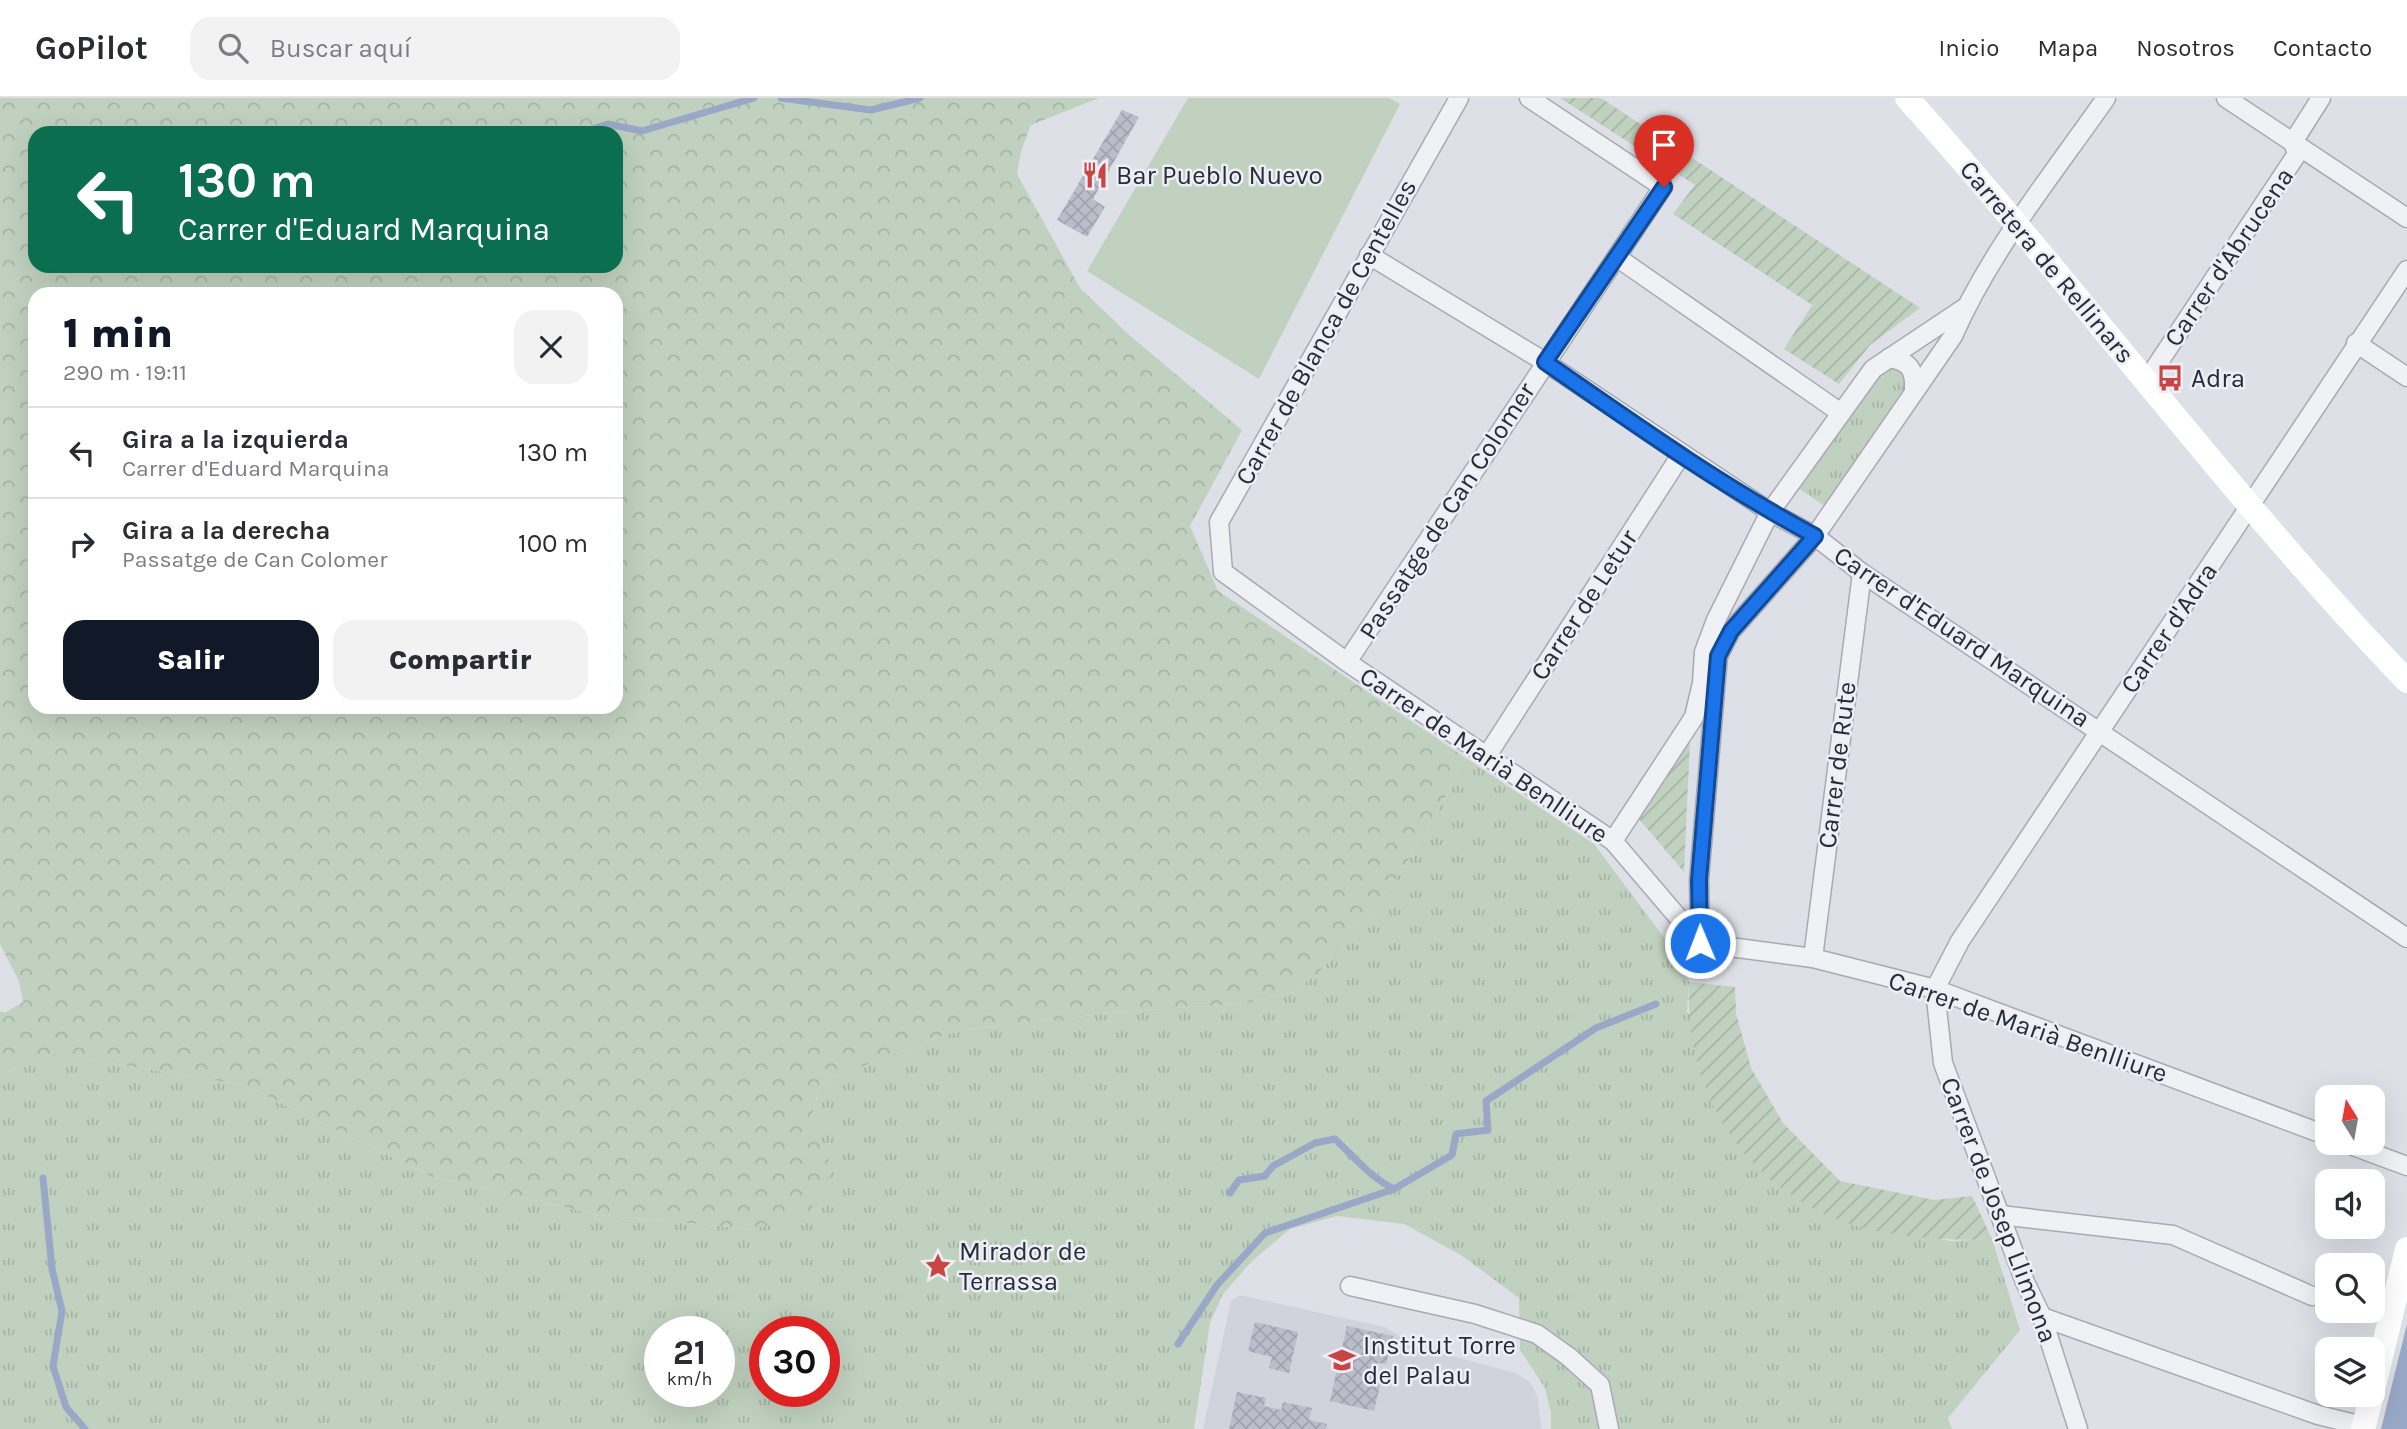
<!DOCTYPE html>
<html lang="es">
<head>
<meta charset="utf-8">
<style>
  :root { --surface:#fff; --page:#f2f2f3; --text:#2b2b33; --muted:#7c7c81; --line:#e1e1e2; --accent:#111827 }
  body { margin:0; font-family:Karla,sans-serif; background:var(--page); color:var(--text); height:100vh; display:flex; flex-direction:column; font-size:26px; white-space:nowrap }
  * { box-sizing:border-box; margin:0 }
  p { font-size:23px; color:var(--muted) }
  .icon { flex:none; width:38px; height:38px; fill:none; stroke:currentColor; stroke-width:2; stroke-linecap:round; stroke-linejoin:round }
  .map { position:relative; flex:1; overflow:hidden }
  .drawer { position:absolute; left:28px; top:189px; width:595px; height:427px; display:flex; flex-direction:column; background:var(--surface); border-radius:21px; box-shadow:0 7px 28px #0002 }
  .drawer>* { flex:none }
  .guide { position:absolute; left:28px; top:28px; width:595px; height:147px; border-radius:21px; box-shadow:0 7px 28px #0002; background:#0b6e4f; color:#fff; overflow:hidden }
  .needle { width:46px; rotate:349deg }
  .fabs { position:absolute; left:2315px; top:987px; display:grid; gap:14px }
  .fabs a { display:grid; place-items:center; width:70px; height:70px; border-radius:14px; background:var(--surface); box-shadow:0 7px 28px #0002; font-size:35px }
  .speed { position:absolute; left:644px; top:1218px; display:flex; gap:14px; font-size:35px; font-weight:700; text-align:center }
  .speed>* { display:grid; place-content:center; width:91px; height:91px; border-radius:50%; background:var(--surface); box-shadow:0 7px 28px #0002; line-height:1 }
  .speed small { font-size:18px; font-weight:400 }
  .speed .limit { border:10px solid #d22; background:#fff; color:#111 }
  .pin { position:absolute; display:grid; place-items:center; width:60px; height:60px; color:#fff; margin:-72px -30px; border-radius:50% 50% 50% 0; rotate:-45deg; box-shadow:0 0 7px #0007 }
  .pin .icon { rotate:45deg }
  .me { position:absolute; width:77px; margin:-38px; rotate:359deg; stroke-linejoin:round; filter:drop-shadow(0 0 5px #0008) }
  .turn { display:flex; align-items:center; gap:24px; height:147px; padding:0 35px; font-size:32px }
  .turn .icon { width:91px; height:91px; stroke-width:2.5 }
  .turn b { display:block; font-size:49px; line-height:60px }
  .round { display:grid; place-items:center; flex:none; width:74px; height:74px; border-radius:21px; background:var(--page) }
  .headline { display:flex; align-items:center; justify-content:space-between; height:119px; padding:0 35px }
  h1 { font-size:42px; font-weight:800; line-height:52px; color:var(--accent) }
  .cta { display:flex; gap:14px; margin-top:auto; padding:14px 35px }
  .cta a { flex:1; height:80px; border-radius:21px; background:var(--accent); color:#fff; font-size:28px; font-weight:800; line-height:80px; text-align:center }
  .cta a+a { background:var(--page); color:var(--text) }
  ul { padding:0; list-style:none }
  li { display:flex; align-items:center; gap:21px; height:91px; padding:0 35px; border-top:2px solid var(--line) }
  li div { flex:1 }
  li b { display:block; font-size:26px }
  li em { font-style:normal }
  header { display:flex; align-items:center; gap:42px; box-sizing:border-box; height:98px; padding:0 35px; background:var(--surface); border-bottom:2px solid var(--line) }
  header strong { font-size:33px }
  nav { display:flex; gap:38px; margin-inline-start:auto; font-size:24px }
  .search { width:490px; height:63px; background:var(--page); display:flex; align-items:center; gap:18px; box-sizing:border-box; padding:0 24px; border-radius:21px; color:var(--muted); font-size:26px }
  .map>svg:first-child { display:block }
  .built { fill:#d0d2dc }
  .grass { fill:url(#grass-tufts); fill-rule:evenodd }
  .forest { fill:url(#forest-crowns); fill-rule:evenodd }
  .garden { fill:url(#garden-furrows) }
  .pitch { fill:#c1d1bf }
  .water { fill:#99a8c7 }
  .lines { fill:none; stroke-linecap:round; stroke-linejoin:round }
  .stream { stroke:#99a8c7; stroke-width:7 }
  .building { fill:url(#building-cross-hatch) }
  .street-casing { stroke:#a7aab4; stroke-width:21 }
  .street { stroke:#f0f1f5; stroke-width:18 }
  .secondary { stroke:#fff; stroke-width:24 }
  .route-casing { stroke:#114b97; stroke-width:18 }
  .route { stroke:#1a73e8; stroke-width:12 }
  .labels { text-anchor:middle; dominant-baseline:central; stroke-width:5; stroke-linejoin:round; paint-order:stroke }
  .poi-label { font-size:26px; fill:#272c3d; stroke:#edeff5; text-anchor:start }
  .street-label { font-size:26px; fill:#272c3d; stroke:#edeff5 }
</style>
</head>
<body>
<header>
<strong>GoPilot</strong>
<div class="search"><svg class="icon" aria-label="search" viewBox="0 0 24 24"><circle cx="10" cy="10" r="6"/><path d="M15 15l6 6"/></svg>Buscar aquí</div>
<nav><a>Inicio</a><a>Mapa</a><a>Nosotros</a><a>Contacto</a></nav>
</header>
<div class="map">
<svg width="2407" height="1331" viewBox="0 0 2407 1331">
  <defs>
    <pattern id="grass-tufts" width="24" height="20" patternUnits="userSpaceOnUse" patternTransform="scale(1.75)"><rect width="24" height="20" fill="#c1d1bf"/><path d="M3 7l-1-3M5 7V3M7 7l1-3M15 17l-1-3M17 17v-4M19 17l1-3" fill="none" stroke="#a6b4a5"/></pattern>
    <pattern id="forest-crowns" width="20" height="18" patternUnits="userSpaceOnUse" patternTransform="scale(1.75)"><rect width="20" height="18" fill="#c1d1bf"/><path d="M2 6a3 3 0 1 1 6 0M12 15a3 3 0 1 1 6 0" fill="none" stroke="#a6b4a5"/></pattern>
    <pattern id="garden-furrows" width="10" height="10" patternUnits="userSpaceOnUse" patternTransform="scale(1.75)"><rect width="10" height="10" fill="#c1d1bf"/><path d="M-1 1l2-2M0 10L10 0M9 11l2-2" fill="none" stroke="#a6b4a5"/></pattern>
    <pattern id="building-cross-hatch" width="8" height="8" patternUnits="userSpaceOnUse" patternTransform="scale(1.75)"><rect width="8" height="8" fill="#bbbeca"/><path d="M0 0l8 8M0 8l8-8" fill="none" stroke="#a1a3ae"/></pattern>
  </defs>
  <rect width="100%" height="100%" fill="#dee0e7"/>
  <path class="built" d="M1240,1197l144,32 35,20 96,26 15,9 8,16 3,31h-338l28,-128z"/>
  <g class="grass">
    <path d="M1894,270l10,7 2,10 -80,122 -28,-19 78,-113 9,-6z"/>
    <path d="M1466,660l128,86 86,115 9,23 -2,30 182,216 82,13 41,-2 28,91 -72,88 4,11h-401v-16l-6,-25 -25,-38 -1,-52 -58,-43 -57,-31 -67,-8 -47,13 -38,32 -29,33 -13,29 -16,106h-1194v-353l35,-18 19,-4 190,31 189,92 166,38 154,14 63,-100 -3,-15 7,-31 124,-48 34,-7 150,-17 111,-7 51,-11 26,-18 24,-25 59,-75 31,-49zM660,1234h59v59h-59zM765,1234h59v59h-59z"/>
  </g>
  <path class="forest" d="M0,0h1099l-68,27 -10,26 -4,23 63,114 48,46 114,96 -52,96 28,65 248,167 -36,68 -31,49 -59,75 -24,25 -26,18 -51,11 -111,7 -150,17 -34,7 -124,48 -7,31 19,56 -25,46 -54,13 -154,-14 -166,-38 -189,-92 -190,-31 -19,4 -35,18v-64h6l17,-10 -4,-21 -19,-37zM35,35h581v133h-581zM35,196h581v413h-581z"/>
  <g class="garden">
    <path d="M1560,0h41l319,210 -50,37 -31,39 -55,-35 28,-44 -139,-91 22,-29z"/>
    <path d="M1690,642l-6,132 -46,-54z"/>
    <path d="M1689,884l46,5 1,26 15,55 32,55 57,58 94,19 38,-4 20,43c-52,3 -124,-3 -172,-27 -89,-44 -136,-133 -131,-230z"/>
  </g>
  <path class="pitch" d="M1188,0h201l11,6 -141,275 -172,-108z"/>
  <path class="water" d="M2407,1226v105h-26z"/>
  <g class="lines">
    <g class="stream">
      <path d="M781,0l90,12 49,-12"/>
      <path d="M581,35l27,-9 34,7 112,-33"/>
      <path d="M43,1080l9,91 10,42 -9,55 13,41 19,22"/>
      <path d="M1230,1095l9,-13 26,-4 8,-10 42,-23 20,-4c19,18 35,38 59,50"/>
      <path d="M1178,1246l39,-59 48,-52 129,-44 58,-34 4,-21 32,-4 -2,-29 110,-73 60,-24"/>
    </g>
  </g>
  <g class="building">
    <path d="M1122,12l17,7 -46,82 12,8 -18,30 -30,-17z"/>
    <path d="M1255,1224l43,10 -9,41 -20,-5 3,-11 -24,-6z"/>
    <path d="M1347,1228l46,10 -7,28 -8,-1 -4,17 7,1 -7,30 -44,-10z"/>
    <path d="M1237,1294l29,6 -2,8 17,4 2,-8 29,6 -3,12 18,4 -1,5h-97z"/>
  </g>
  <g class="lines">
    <g class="street-casing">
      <g id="street">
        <path d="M1459,0l-240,424 4,50 124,90 266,179 87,102 113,15 122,31 393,147"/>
        <path d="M2226,0l181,120"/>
        <path d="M1369,157l176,107 225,150 45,24 47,37 545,365"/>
        <path d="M1618,160l223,155"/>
        <path d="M2356,245l51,34"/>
        <path d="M1889,260c20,3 26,11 25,31"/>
        <path d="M2147,282l150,-226 -4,-12 28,-44"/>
        <path d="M1347,564l316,-475 -134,-89"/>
        <path d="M1488,656l193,-299"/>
        <path d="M1613,743l81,-124 8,-34 2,-31 12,-32 54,-108 103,-143 93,-62"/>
        <path d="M1700,845l-1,-63 19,-224 13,-25 84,-95 138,-200c37,-85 100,-162 153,-238"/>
        <path d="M1813,860l49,-385"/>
        <path d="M2345,1045l62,23"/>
        <path d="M2000,1117l173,20 139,61"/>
        <path d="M1350,1188l125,28 62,20 32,23 31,28 9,44"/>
        <path d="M2042,1219l276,98 45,11"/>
        <path d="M2078,1331l-36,-112 -17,-35 -82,-219 -8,-74 25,-48 447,-671"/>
      </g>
    </g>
    <use href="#street" class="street"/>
    <g class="secondary">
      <path d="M1907,0c171,190 322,398 500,583"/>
      <path d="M2373,1292l34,-141"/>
      <path d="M2363,1331l9,-34"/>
    </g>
  </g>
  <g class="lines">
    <g class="route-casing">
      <path id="route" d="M1664,89l-119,175c88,61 175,123 270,174l-84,95 -13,25 -19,224 1,63"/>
    </g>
    <use href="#route" class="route"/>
  </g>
  <defs>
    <g id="restaurant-bare" transform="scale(2.1)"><path d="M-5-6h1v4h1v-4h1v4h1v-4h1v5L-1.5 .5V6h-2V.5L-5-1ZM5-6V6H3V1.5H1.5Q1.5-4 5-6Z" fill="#cb4444" stroke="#edeff5" stroke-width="2.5" paint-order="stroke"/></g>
    <g id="bus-bare" transform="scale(2.1)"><path d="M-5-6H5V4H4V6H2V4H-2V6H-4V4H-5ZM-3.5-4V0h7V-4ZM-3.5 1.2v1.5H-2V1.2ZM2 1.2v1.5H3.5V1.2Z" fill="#cb4444" stroke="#edeff5" stroke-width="2.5" paint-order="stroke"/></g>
    <g id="sight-bare" transform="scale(2.1)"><path d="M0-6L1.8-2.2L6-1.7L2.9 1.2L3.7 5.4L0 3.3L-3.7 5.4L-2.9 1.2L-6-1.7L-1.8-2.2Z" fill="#cb4444" stroke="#edeff5" stroke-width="2.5" paint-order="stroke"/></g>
    <g id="school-bare" transform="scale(2.1)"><path d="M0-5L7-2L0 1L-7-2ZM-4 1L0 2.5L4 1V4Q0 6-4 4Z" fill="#cb4444" stroke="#edeff5" stroke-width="2.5" paint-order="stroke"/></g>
  </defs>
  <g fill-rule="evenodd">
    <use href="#restaurant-bare" x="1095" y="77"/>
    <use href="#bus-bare" x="2170" y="280"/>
    <use href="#sight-bare" x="938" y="1168"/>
    <use href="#school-bare" x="1342" y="1262"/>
  </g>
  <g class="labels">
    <g class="poi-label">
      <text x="1116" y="77">Bar Pueblo Nuevo</text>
      <text x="2191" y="280">Adra</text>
      <text x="959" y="1153">Mirador de<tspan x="959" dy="30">Terrassa</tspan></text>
      <text x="1363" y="1247">Institut Torre<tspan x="1363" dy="30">del Palau</tspan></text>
    </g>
    <g class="street-label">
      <text transform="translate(2229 159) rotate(-56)">Carrer d'Abrucena</text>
      <text transform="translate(2047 164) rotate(50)">Carretera de Rellinars</text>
      <text transform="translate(1326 234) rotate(-61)">Carrer de Blanca de Centelles</text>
      <text transform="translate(1447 413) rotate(-57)">Passatge de Can Colomer</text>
      <text transform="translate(1584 507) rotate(-57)">Carrer de Letur</text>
      <text transform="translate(2169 530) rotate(-56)">Carrer d'Adra</text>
      <text transform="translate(1962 539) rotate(34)">Carrer d'Eduard Marquina</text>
      <text transform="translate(1484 657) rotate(34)">Carrer de Marià Benlliure</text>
      <text transform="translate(1837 667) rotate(-83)">Carrer de Rute</text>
      <text transform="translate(2028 929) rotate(19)">Carrer de Marià Benlliure</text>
      <text transform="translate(1999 1112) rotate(69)">Carrer de Josep Llimona</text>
    </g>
  </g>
</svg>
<div class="fabs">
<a><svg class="needle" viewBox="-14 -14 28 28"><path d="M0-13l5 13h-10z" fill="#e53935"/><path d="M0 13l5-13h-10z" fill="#7c7c81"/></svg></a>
<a><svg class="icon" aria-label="sound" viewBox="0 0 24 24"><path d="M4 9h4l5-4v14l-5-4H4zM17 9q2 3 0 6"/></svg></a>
<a><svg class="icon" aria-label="search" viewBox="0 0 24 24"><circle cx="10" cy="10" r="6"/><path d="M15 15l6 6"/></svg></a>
<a><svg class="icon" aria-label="layers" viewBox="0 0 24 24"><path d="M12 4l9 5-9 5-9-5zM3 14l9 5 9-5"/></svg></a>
</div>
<div class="speed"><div>21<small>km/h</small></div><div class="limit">30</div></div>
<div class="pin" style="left:1664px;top:89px;background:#d93025"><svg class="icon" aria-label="arrive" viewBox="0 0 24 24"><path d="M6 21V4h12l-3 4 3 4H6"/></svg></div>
<svg class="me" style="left:1700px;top:845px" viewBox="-20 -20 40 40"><circle r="17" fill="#1a73e8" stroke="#fff" stroke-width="3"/><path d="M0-11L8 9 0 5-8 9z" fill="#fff"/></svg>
<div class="guide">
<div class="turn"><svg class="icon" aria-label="left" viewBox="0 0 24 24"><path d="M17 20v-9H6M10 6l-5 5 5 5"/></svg><div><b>130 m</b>Carrer d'Eduard Marquina</div></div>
</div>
<section class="drawer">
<div class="headline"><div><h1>1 min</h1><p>290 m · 19:11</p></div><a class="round"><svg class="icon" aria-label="close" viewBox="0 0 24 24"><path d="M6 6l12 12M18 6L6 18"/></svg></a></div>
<ul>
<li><svg class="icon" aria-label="left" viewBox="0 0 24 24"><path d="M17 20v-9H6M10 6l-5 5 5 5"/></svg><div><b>Gira a la izquierda</b><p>Carrer d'Eduard Marquina</p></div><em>130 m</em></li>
<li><svg class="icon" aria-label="right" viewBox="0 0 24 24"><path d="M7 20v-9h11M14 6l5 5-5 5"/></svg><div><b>Gira a la derecha</b><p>Passatge de Can Colomer</p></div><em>100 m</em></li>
</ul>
<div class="cta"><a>Salir</a><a>Compartir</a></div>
</section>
</div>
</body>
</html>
